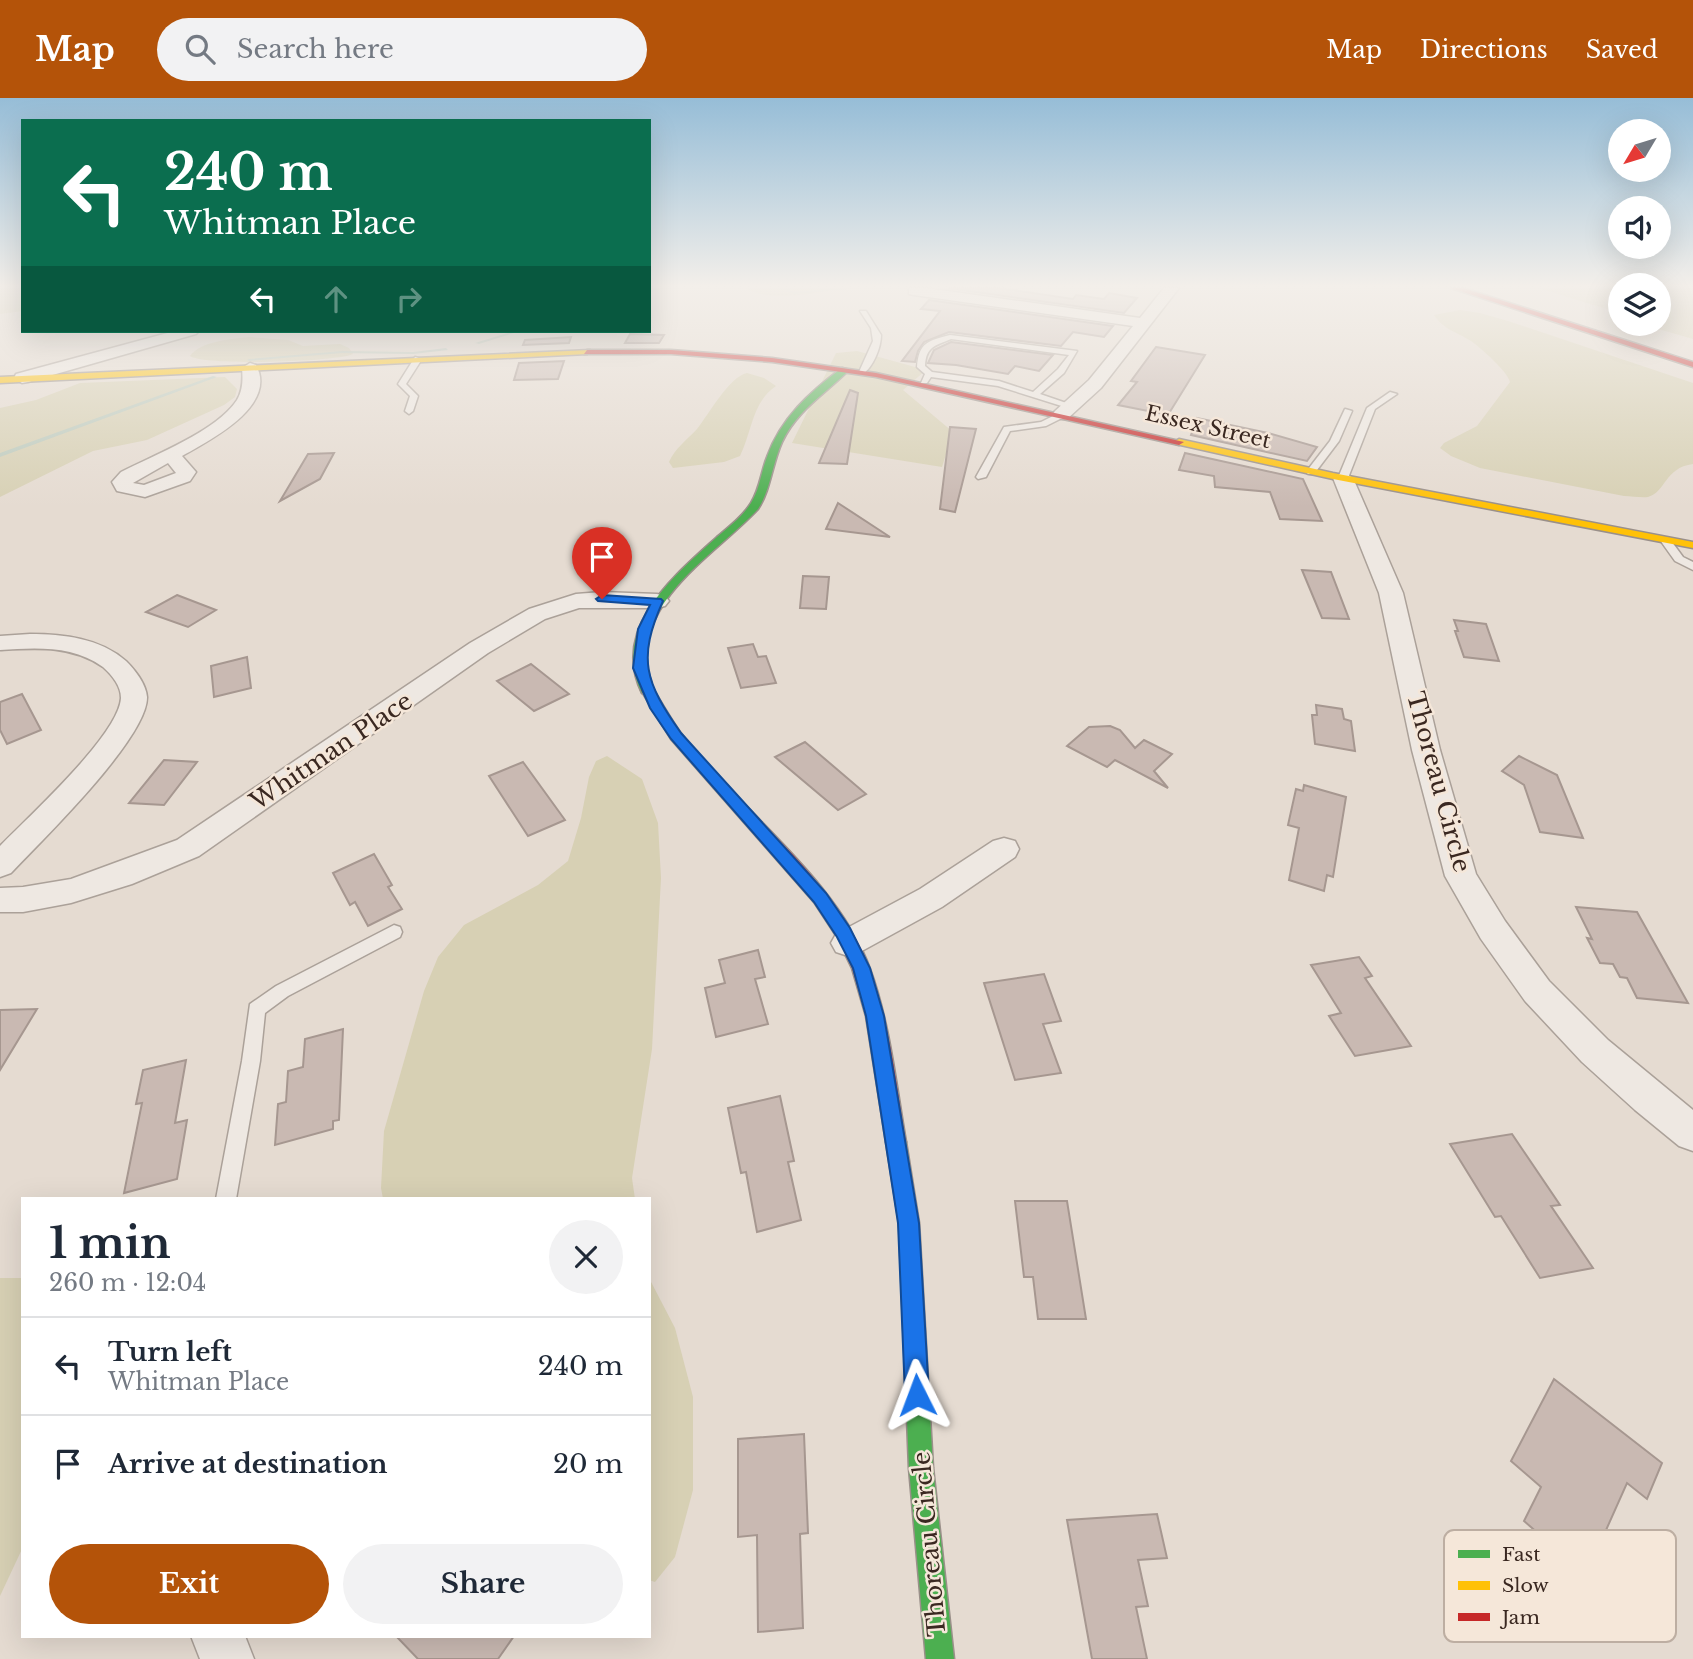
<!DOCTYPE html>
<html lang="en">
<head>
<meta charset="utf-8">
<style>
  :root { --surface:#fff; --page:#f2f2f3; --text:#1f2937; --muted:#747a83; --line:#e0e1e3; --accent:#b45309 }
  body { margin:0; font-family:"Libre Baskerville",serif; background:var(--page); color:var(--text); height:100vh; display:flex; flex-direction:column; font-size:26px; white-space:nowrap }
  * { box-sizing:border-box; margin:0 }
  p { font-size:23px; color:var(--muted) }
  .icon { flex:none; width:38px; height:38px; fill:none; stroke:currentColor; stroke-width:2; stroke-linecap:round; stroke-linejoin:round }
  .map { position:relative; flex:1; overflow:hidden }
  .sheet { position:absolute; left:21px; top:1099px; width:630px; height:441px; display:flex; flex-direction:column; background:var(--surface); border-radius:0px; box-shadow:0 7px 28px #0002 }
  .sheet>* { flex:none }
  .top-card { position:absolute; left:21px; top:21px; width:630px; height:214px; border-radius:0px; box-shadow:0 7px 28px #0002; background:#0b6e4f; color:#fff; overflow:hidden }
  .needle { width:46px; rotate:232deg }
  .fabs { position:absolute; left:1608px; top:21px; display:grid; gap:14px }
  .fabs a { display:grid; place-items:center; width:63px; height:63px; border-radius:50%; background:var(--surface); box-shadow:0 7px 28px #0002; font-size:35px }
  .pin { position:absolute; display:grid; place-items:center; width:60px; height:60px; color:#fff; margin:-72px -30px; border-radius:50% 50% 50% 0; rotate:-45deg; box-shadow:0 0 7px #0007 }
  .pin .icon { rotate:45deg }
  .me { position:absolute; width:77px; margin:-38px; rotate:357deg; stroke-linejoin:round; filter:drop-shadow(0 0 5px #0008) }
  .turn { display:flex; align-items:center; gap:24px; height:147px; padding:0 28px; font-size:32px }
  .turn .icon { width:91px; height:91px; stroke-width:2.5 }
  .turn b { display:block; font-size:49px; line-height:60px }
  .lanes { display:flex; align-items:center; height:66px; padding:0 28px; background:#0003; justify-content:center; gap:35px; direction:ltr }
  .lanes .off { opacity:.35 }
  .round { display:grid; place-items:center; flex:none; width:74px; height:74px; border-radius:37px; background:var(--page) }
  .summary { display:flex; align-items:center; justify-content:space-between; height:119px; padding:0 28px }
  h1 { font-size:42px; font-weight:700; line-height:52px }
  .action { display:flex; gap:14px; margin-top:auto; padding:14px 28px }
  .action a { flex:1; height:80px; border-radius:42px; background:var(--accent); color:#fff; font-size:28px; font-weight:700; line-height:80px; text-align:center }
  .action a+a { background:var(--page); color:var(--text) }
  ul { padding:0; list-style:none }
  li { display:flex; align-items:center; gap:21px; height:98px; padding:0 28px; border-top:2px solid var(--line) }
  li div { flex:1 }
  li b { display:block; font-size:26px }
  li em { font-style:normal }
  header { display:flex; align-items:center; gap:42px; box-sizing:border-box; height:98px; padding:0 35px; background:var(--accent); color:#fff }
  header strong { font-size:33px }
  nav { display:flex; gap:38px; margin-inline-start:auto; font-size:24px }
  .search { width:490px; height:63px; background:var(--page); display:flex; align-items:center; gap:18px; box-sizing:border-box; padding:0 24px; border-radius:38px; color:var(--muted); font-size:26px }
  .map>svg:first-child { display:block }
  .green { fill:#d7d0b4 }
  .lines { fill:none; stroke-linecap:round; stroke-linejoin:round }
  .stream { fill:#bccabd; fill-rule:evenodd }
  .building { fill:#c9b9b2; stroke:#a69790; stroke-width:2 }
  .lane-casing { stroke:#aba199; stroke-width:3 }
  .street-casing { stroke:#aba199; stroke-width:3 }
  .fast-casing { stroke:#9a908a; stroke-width:3 }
  .slow-casing { stroke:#9a908a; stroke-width:3 }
  .jam-casing { stroke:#9a908a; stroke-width:3 }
  .lane { fill:#eee8e2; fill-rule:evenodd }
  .street { fill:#eee8e2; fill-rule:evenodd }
  .fast { fill:#4caf50; fill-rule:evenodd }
  .slow { fill:#ffc107; fill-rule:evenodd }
  .jam { fill:#c62828; fill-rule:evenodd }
  .route { fill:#1a73e8; stroke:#114b97; stroke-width:2 }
  .labels { text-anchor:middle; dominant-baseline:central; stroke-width:5; stroke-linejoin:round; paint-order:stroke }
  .far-street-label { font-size:21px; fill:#3a2821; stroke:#f5e7d9 }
  .street-label { font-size:24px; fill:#3a2821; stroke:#f5e7d9 }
  .key { fill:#f5e7d9; stroke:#bdaea2; stroke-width:2 }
  .key-label { font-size:19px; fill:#3a2821 }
</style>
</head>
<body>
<header>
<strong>Map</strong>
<div class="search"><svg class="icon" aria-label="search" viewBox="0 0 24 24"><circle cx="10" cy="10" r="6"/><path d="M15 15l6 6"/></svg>Search here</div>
<nav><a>Map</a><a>Directions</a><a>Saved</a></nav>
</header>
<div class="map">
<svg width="1693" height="1561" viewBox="0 0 1693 1561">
  <rect width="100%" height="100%" fill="#e5dbd1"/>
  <g class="green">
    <path d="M0,190h23v23l-23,3z"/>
    <path d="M746,190h81l5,2c-21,5 -69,11 -86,-2z"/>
    <path d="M1538,190h82v25z"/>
    <path d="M1659,190h34v51l-52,-15h18z"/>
    <path d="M1460,212l20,3 28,8 185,62v81c-29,4 -27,28 -45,33 -7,1 -16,-1 -24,-1l-144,-28 -29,-12 -11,-8 4,-5 33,-17 33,-44c-2,-10 -29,-34 -39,-41 -14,-9 -27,-11 -37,-26z"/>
    <path d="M249,239l39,3 15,6 37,-2 9,4 4,6c-16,8 -150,12 -163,2 11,-15 41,-17 59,-19z"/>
    <path d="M857,253l69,19 -23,20 50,42 -11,35 -150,-24 44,-90z"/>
    <path d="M747,275l17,5 12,8c-24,16 -24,46 -36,70l-16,6 -51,6 -4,-6c6,-14 18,-22 28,-33 12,-15 32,-52 50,-56z"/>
    <path d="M225,279l12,12 -2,8 -11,8 -77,35 -54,11 -93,46v-89l36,-8 44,-17z"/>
    <path d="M607,658l35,23 16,44 3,55 -9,171 -20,129 3,21h-252l-2,-11 3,-57 40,-140 14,-34 26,-32 74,-40 30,-24 13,-43 8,-41 7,-16z"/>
    <path d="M0,1180h23v269l-23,49z"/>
    <path d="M649,1180l26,50 18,69v93l-18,67 -20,25 -6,-2z"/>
  </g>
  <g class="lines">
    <g class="stream">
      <path d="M656,190h8l-15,5v-2z"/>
      <path d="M780,190h6l8,4 43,-4h22l-65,6z"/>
      <path d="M514,233h6l-41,13 -4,-1z"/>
      <path d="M446,250l2,2 -35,4 -71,-1 -93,8 -2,-1 2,-1 93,-8 71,1z"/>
      <path d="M213,278l4,1 -217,80v-4z"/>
    </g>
  </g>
  <g class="building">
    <path d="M948,190h52l73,11 3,-4 28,4 5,-6 28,5 -13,15z"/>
    <path d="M929,202l184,26 -9,11 -31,-5 -12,14 -112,-14 -25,10 -6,9 -3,11 -13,-1 38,-50 -19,-2z"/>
    <path d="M630,236l34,1 -5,8h-34z"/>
    <path d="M571,239l-2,6 -46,2 2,-5z"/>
    <path d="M951,244l102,13 -14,16 -24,-5 -7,8 -52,-9 -28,-2 6,-13z"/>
    <path d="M1156,249l49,8 -37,60 -50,-10 19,-23 -6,-1z"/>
    <path d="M564,263l-6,18 -44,1 5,-17z"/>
    <path d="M850,292l8,3 -11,71 -28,-1z"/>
    <path d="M1197,320l71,15 49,14 -10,14 -116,-26z"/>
    <path d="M950,329l26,2 -21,83 -15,-3z"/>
    <path d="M334,355l-14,26 -40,22 28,-47z"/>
    <path d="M1185,355l118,26 19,42 -42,-2 -10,-27 -55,-5 -1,-11 -35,-6z"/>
    <path d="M838,405l52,34 -64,-8z"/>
    <path d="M1302,472l29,2 18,47 -27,-1z"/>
    <path d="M803,478l26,1 -3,32 -26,-1z"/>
    <path d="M177,497l39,15 -28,17 -42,-15z"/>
    <path d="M1454,522l32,4 13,37 -35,-4 -9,-26h3z"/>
    <path d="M753,546l5,13 8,-1 10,27 -35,5 -13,-40z"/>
    <path d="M247,559l4,31 -37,9 -3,-31z"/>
    <path d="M531,566l38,30 -35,17 -37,-30z"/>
    <path d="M22,596l19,36 -34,14 -7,-14v-28z"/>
    <path d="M1316,607l26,4 2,10 7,2 4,30 -40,-7 -3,-29h5z"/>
    <path d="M1110,628l10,4 15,18 9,-8 28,14 -18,17 14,17 -53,-28 -8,7 -40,-21 22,-19z"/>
    <path d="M805,644l61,52 -28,16 -63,-53z"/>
    <path d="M1519,658l38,19 26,63 -43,-6 -16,-47 -22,-14z"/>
    <path d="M164,662l33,2 -33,43 -35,-2z"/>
    <path d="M523,664l42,58 -37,16 -39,-60z"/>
    <path d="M1304,687l42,12 -13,80 -6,-2 -3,16 -35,-11 10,-52 -11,-3 8,-36 7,2z"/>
    <path d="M374,756l18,31 -4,2 14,22 -34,17 -13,-24 -5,3 -17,-32z"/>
    <path d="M1576,809l61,5 51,91 -51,-5 -10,-20 -7,-1 -7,-13 -13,-1 -13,-25 5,1z"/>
    <path d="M758,852l7,27 -10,2 13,45 -52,13 -11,-49 20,-5 -6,-23z"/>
    <path d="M1359,859l13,19 -7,2 46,68 -56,10 -26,-40 12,-3 -30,-48z"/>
    <path d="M1044,876l17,47 -18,3 18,49 -46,7 -31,-97z"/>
    <path d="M37,911l-37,61v-60z"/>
    <path d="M343,931l-4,91 -6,1v8l-58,16 3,-41 8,-2 2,-31 15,-4 2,-28z"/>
    <path d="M186,962l-11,63 12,-3 -10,59 -53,14 18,-90 -6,1 7,-34z"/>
    <path d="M780,998l14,65 -6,1 13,58 -44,12 -11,-60 -5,1 -13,-65z"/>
    <path d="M1512,1036l48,71 -9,1 42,62 -53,10 -39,-62 -6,1 -45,-73z"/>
    <path d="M1015,1103h52l19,118h-48l-5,-42h-9z"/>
    <path d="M1554,1281l108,84 -15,36 -20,-16 -41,92 -62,-54 17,-34 -30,-26z"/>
    <path d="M804,1336l4,99 -8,1 3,94 -45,4 -1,-97 -19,2v-98z"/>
    <path d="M1157,1416l10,44 -29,2 10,46 -12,1 11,52h-55l-25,-139z"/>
    <path d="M396,1538h118l-16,23h-80z"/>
  </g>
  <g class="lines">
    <g class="lane-casing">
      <g id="lane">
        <path d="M860,213h6l15,24c0,13 -8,32 -18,39l-4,-2 14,-31 -2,-13z"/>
        <path d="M950,237l127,16 -13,22 -24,21 35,12 -7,2 -70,-22 -67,-9 -4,6h-6l4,-9 -8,-7c2,-25 11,-26 33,-32zM951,241l118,16 -11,14 -25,23 -34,-11 -67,-9 -7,-6c1,-19 9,-20 26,-27z"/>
        <path d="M415,259l7,2 -16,25 12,12 -5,15 -4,3 -4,-3 5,-15 -12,-12z"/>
        <path d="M1390,294l7,2 -22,15 -27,69 -8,2 -2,-2 29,-70z"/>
        <path d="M1345,311l7,2 -13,30 -25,33h-6l-2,-2 24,-31z"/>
        <path d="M1061,314l4,3 -1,2 -18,9 -36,5 -24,46 -8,2 -2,-2 28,-50 37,-5z"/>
        <path d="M1661,440h8l14,19 10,5v8l-18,-9 -15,-21z"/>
        <path d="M394,827l6,2 2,5 -2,5 -112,59 -23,17 -5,48 -24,138h-20l26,-138 8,-57 26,-18z"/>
      </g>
    </g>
    <g class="street-casing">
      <g id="street">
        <path d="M909,190h17l214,30 24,-30h15l-78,100 -34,31h-12l-3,-4 3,-4 34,-31 44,-54 -219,-31 -5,-1z"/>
        <path d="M175,233h24l-3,3 -168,48 -6,1 -8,-5 2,-4z"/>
        <path d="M250,265l6,2c22,41 -46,75 -74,91l14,16 -6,9 -45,16 -28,-6 -5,-9 9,-10c33,-17 96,-41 116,-72 6,-10 6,-21 5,-32zM168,365l8,10 -32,12 -11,-2z"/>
        <path d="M1343,374l10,6 50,115 37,157 36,124 29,47 44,60 59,59 85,70v41l-14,-5 -44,-36 -53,-48 -57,-61 -44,-62 -36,-63 -33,-126 -33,-157 -46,-115z"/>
        <path d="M602,494l55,2 8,2 4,5 -4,5 -8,2h-78l-34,11 -57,34 -289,203 -67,28 -61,19 -48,9h-23v-24l23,-1 48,-8 106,-39 293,-197 59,-34 47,-15z"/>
        <path d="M30,536c33,0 70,4 96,27 9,9 20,23 21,36 1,41 -106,144 -136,176l-11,4v-31c27,-28 119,-111 121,-148 0,-12 -9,-23 -18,-31 -31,-22 -67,-19 -103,-17v-14z"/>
        <path d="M1004,740l11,3 4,8 -4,8 -73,50 -82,45 -12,4 -12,-4 -5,-9 5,-9 84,-45 73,-48z"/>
        <path d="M191,1538h54l9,23h-54z"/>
      </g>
    </g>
    <g class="fast-casing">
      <g id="fast">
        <path d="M842,270l7,2c-24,24 -52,40 -67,72 -10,22 -11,47 -24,67 -40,43 -112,84 -112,149 0,10 5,22 7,32l-1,3h-10c-32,-65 32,-117 75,-156 12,-10 26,-21 34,-34 9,-14 10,-31 16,-46 14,-39 43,-65 75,-89z"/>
        <path d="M896,1035l7,2 3,7 13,81 14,245 21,191h-28l-17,-191 -10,-245 -13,-81 3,-7z"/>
      </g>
    </g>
    <g class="slow-casing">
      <g id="slow">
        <path d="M590,252l-3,4 -587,29v-6z"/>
        <path d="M1179,341l154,34 360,69v6l-360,-69 -157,-35 -2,-2z"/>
      </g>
    </g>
    <g class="jam-casing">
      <g id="jam">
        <path d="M1451,190h12l230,74v5z"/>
        <path d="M587,252h84l101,8 104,15 308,69 -5,3 -303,-68 -104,-15 -101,-8h-87z"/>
        <path d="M647,588l5,1c9,15 18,31 28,45 58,78 156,145 190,237 20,55 26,116 36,173l-3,7 -7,2 -7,-2 -3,-7 -20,-126 -14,-48 -15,-31 -23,-35 -143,-163 -30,-49z"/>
      </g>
    </g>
    <use href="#lane" class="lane"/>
    <use href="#street" class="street"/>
    <use href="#fast" class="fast"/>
    <use href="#slow" class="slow"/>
    <use href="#jam" class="jam"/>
  </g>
  <linearGradient id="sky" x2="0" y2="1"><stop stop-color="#96bdd7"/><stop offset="0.46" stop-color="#f3efea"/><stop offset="1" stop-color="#f3efea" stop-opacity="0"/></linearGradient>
  <rect width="1693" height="409" fill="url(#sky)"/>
  <path class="route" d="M602,497l59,4 2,2c-26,58 -18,81 18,132l145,160 24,35 20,40 14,48 35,207 10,172 -4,9 -8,3 -8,-3 -4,-9 -7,-172 -32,-207 -13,-48 -16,-31 -23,-35 -143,-163 -21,-31 -17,-40 5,-39 12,-24 -52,-4 -2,-2z"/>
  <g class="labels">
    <g class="far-street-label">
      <text transform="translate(1208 329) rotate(13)">Essex Street</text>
    </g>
    <g class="street-label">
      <text transform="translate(331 653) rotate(-34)">Whitman Place</text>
      <text transform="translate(1439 684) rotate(75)">Thoreau Circle</text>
      <text transform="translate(929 1446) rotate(-95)">Thoreau Circle</text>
    </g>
  </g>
  <rect x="1444" y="1432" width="232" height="112" rx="10" class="key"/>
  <rect x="1458" y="1452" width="32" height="8" fill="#4caf50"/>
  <rect x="1458" y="1483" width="32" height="9" fill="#ffc107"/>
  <rect x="1458" y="1515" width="32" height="8" fill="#c62828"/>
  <g class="key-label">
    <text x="1502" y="1463">Fast</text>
    <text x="1502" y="1494">Slow</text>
    <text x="1502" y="1526">Jam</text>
  </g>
</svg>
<div class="fabs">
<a><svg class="needle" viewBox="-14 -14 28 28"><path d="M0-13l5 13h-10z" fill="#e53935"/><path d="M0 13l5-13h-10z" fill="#747a83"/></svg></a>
<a><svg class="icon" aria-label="sound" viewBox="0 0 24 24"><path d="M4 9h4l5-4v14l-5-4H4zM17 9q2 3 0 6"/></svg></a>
<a><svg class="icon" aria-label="layers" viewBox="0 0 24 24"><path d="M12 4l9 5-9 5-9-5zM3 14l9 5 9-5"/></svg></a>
</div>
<div class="pin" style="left:602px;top:501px;background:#d93025"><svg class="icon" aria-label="arrive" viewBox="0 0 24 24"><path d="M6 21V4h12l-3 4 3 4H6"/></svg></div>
<svg class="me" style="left:917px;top:1297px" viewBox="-20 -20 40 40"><path d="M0-17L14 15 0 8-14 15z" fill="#1a73e8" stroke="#fff" stroke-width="4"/></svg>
<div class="top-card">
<div class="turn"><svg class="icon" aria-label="left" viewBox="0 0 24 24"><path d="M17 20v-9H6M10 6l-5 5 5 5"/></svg><div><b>240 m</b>Whitman Place</div></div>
<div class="lanes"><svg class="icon" aria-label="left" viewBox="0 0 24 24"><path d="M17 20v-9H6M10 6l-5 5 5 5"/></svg><svg class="icon off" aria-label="ahead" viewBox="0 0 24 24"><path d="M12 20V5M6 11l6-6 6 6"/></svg><svg class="icon off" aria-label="right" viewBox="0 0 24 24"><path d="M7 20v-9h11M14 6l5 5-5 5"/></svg></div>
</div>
<section class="sheet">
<div class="summary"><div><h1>1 min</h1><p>260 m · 12:04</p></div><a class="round"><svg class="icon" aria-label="close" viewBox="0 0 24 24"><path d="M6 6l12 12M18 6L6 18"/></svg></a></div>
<ul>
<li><svg class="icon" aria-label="left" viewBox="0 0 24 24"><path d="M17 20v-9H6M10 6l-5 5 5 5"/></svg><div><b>Turn left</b><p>Whitman Place</p></div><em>240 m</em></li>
<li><svg class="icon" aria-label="arrive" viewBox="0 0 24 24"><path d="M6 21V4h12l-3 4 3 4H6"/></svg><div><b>Arrive at destination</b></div><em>20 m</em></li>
</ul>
<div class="action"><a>Exit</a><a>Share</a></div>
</section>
</div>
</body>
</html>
